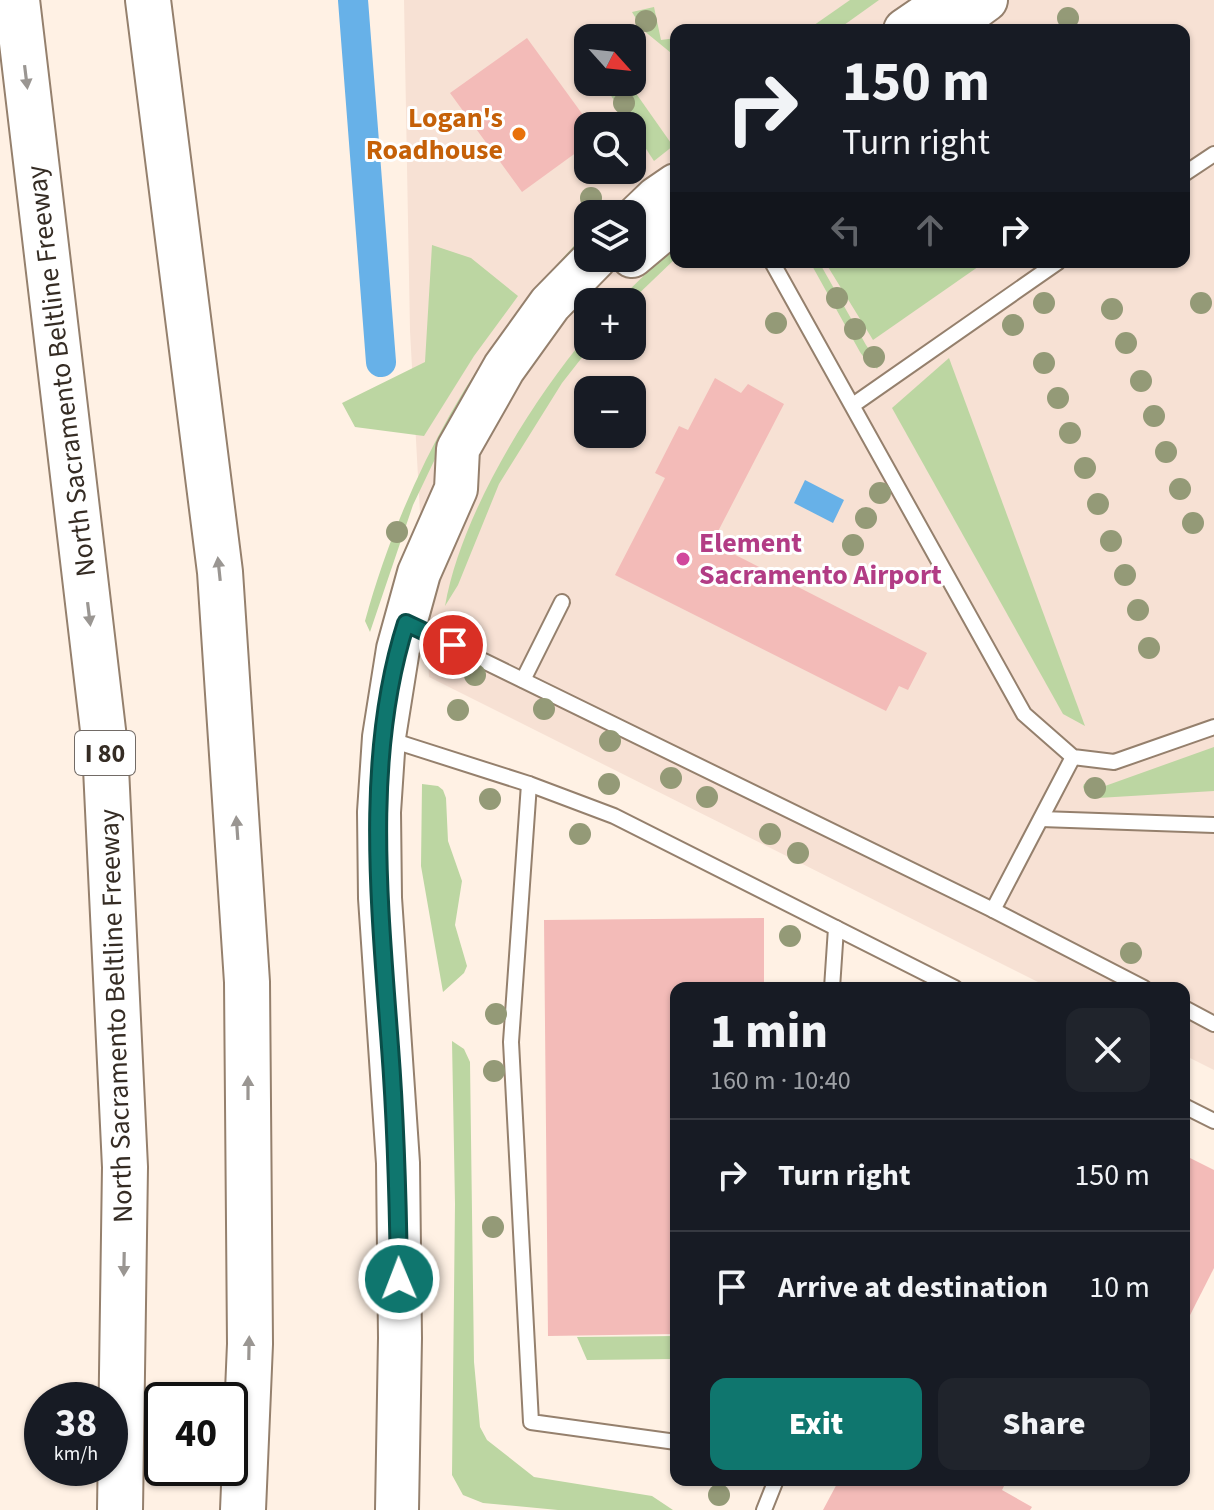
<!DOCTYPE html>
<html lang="en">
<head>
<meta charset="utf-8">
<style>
  :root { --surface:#171b24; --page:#20242c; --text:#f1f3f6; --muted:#9ea1a6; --line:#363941; --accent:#0f766e }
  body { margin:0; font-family:"Source Sans 3",sans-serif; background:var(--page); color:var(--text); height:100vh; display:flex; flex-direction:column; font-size:30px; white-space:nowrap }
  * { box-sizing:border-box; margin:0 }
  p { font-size:26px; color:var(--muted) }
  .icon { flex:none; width:44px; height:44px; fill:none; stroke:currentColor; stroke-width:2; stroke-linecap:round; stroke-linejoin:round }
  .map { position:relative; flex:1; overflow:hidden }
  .details { position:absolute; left:670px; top:982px; width:520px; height:504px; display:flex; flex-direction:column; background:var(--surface); border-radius:16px; box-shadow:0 2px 6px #0004 }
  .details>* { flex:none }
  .hud { position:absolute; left:670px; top:24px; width:520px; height:244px; border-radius:16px; box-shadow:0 2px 6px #0004; background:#171b24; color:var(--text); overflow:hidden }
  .needle { width:52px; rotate:117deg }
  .fabs { position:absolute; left:574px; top:24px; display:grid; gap:16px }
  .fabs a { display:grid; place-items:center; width:72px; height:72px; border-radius:16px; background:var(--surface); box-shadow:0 2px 6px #0004; font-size:40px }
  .speed { position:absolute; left:24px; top:1382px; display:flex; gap:16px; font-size:40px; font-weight:700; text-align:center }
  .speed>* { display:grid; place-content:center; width:104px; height:104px; border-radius:50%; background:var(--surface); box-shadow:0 2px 6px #0004; line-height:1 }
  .speed small { font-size:20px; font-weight:400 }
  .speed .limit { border:4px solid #111; border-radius:12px; background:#fff; color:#111 }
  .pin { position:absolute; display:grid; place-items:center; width:68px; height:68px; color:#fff; margin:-34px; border:4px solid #fff; border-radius:50%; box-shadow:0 2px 8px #0007 }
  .me { position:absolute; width:88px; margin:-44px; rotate:359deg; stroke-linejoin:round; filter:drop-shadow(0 0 6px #0008) }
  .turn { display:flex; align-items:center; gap:28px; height:168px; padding:0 40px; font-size:36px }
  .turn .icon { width:104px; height:104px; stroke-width:2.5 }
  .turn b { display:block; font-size:56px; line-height:68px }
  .lanes { display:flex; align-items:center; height:76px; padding:0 40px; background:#0003; justify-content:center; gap:40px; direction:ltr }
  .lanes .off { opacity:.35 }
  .round { display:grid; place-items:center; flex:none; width:84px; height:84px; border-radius:16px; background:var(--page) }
  .headline { display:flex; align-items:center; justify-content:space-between; height:136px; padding:0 40px }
  h1 { font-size:48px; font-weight:800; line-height:60px }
  .cta { display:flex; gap:16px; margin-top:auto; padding:16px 40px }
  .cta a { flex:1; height:92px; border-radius:16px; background:var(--accent); color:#fff; font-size:32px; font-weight:800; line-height:92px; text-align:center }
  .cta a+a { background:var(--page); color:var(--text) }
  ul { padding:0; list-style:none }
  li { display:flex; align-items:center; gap:24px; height:112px; padding:0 40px; border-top:2px solid var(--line) }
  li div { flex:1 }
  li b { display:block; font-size:30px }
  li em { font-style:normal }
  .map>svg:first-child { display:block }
  .commercial { fill:#f7e1d4; fill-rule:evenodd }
  .green { fill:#bcd6a2 }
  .water { fill:#67b1e8 }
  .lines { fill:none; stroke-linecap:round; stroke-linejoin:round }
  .canal { stroke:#67b1e8; stroke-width:30 }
  .building { fill:#f3bbb8 }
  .lane-casing { stroke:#95806d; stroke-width:18 }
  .secondary-casing { stroke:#95806d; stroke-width:46 }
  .highway-casing { stroke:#95806d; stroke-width:48 }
  .lane { stroke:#fff; stroke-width:14 }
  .secondary { stroke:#fff; stroke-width:42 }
  .highway { stroke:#fff; stroke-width:44 }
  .tree { fill:#949a77 }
  .oneway { fill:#9a9692 }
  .route-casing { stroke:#0a4d48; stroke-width:20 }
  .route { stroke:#0f766e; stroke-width:14 }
  .food-dot { fill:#e8710a; stroke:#fff; stroke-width:3 }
  .hotel-dot { fill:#d1479c; stroke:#fff; stroke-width:3 }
  .labels { text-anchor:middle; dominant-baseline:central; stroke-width:6; stroke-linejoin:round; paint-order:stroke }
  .shield { fill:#fff; stroke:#726b66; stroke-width:2 }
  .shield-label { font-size:26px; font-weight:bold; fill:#352c24 }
  .food-label { font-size:28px; font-weight:bold; fill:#c56008; stroke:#fff; text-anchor:end }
  .street-label { font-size:28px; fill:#352c24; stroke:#fff }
  .hotel-label { font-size:28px; font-weight:bold; fill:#b23c85; stroke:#fff; text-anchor:start }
</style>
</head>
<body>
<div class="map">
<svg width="1214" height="1510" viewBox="0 0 1214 1510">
  <rect width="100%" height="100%" fill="#fff1e4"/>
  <path class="commercial" d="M404,0h810v1070l-30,-15v-67h-134l-621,-311 -19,-346zM676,30h508v232h-508zM588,38h44v44h-44zM588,126h44v44h-44zM588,214h44v44h-44zM588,302h44v44h-44zM588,390h44v44h-44z"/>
  <g class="green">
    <path d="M850,0h29l-42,30h-30z"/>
    <path d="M654,7l7,33 15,-2v19l-33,-27 -11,-18z"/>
    <path d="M602,82h26l45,64 -19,15z"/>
    <path d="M588,231v13l-143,194 -32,67 -43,127 -5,-11c41,-148 115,-279 223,-390z"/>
    <path d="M676,244v14l-46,44h-13z"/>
    <path d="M432,245l39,13 47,38 -44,60 -50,80 -69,-9 -13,-24 83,-41z"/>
    <path d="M810,262h9l47,83 13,19 -2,5 -4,-6 -6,-1 -7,-10z"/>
    <path d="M825,262h160l-112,78z"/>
    <path d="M588,334v12h3l-29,37 -63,101 -41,101 -13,21c16,-91 84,-201 143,-272z"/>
    <path d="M949,358l136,368 -22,-12 -171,-306z"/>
    <path d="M1214,747v44l-116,7 -13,-6 -2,-5 1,-3 17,-4 4,6z"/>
    <path d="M422,784l16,2 5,4 3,8 2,43 14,40 -7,44 12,41 -3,7 -21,19 -22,-126z"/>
    <path d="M452,1041l12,8 6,13 4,300 6,65 7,13 47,37 118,19 21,14h-115l-75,-7 -20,-8 -11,-20 3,-271z"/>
    <path d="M676,1336v23l-89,1 -10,-23z"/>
  </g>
  <path class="water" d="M805,480l39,20 -11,23 -39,-20z"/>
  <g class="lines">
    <path class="canal" d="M353,0l28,362"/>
  </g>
  <g class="building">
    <path d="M527,38l64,88h-3v18l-66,48 -72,-99z"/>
    <path d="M715,378l26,15 7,-9 36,20 -72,139 215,110 -19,37 -9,-4 -13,25 -271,-136 50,-97 -10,-5 24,-47 9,4z"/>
    <path d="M764,918v70h-88v346l-128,2 -4,-416z"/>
    <path d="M1184,1155l30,15v98l-30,59z"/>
    <path d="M839,1480h168l-5,10 30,17 -2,3h-207z"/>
  </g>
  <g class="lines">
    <g class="lane-casing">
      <g id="lane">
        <path d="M1184,174l30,-20"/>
        <path d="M772,262l252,452 49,43 41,5 100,-35"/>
        <path d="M853,405l205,-143"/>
        <path d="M410,625l583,285 151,78"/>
        <path d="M523,680l39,-78"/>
        <path d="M388,739l141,45 85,32 222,112 -4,60"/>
        <path d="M529,784l-18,258 20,380 145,20"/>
        <path d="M1041,819l173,6"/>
        <path d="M993,910l80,-153"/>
        <path d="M836,928l119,60"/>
        <path d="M1184,1008l30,16"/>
        <path d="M1184,1106l30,15"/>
        <path d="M764,1510l12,-30"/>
      </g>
    </g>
    <g class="secondary-casing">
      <g id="secondary">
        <path d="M905,30l44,-30"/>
        <path d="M945,30l41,-30"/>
        <path d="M632,222l25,-24 19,-13"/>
        <path d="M632,256l44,-37"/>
        <path d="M397,1510l3,-172 -2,-175 -18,-265 -1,-86 5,-75 14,-88 21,-76 37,-84 2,-40 46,-81 46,-64 45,-46"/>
      </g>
    </g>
    <g class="highway-casing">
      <g id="highway">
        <path d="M17,0l88,747 20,420 -5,343"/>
        <path d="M148,0l72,572 27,410 3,362 -7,166"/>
      </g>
    </g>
    <use href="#lane" class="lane"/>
    <use href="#secondary" class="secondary"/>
    <use href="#highway" class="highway"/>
  </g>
  <g class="tree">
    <circle cx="1068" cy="18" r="11"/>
    <circle cx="646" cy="21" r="11"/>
    <circle cx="624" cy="103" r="11"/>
    <circle cx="591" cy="198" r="11"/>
    <circle cx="837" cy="298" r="11"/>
    <circle cx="1044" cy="303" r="11"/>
    <circle cx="1201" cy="303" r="11"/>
    <circle cx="1112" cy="309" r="11"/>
    <circle cx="776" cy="323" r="11"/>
    <circle cx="1013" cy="325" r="11"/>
    <circle cx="855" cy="329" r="11"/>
    <circle cx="1126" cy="343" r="11"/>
    <circle cx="874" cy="357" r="11"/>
    <circle cx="1044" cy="363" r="11"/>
    <circle cx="1141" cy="381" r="11"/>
    <circle cx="1058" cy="398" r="11"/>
    <circle cx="1154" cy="416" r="11"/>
    <circle cx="1070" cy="433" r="11"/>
    <circle cx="1166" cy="452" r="11"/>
    <circle cx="1085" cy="468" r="11"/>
    <circle cx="1180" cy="489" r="11"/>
    <circle cx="880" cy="493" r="11"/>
    <circle cx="1098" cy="504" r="11"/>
    <circle cx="866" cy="518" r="11"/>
    <circle cx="1193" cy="523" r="11"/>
    <circle cx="397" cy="532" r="11"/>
    <circle cx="1111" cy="541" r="11"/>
    <circle cx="853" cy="545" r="11"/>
    <circle cx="1125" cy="575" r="11"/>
    <circle cx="1138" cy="610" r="11"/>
    <circle cx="1149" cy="648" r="11"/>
    <circle cx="475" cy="675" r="11"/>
    <circle cx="544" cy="709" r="11"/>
    <circle cx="458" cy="710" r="11"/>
    <circle cx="610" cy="741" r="11"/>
    <circle cx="671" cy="778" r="11"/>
    <circle cx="609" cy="784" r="11"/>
    <circle cx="1095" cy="788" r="11"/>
    <circle cx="707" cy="797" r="11"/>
    <circle cx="490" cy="799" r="11"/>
    <circle cx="580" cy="834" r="11"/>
    <circle cx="770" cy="834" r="11"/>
    <circle cx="798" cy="853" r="11"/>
    <circle cx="790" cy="936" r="11"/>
    <circle cx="1131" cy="953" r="11"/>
    <circle cx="496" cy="1014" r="11"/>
    <circle cx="494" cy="1071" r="11"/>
    <circle cx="493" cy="1227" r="11"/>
    <circle cx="719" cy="1495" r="11"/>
  </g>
  <defs><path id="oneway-solid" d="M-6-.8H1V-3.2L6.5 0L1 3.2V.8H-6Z" transform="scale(2)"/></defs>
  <g class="oneway">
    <use href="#oneway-solid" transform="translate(26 77) rotate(83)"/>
    <use href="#oneway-solid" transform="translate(219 569) rotate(-96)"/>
    <use href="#oneway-solid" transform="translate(89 614) rotate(83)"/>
    <use href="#oneway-solid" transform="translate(237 828) rotate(-94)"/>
    <use href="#oneway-solid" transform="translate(248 1088) rotate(-90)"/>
    <use href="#oneway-solid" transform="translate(124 1264) rotate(91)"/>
    <use href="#oneway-solid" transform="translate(249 1348) rotate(-89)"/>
  </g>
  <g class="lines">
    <g class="route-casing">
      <path id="route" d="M399,1279c-1,-77 -3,-154 -9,-232 -10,-138 -27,-290 16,-424l47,22"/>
    </g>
    <use href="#route" class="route"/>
  </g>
  <circle class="food-dot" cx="519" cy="134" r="8"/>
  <circle class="hotel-dot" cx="683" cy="559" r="8"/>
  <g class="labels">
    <rect class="shield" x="75" y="731" width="60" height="44" rx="6"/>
    <g class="shield-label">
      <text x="105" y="753">I 80</text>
    </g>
    <g class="food-label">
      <text x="503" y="118">Logan's<tspan x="503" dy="32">Roadhouse</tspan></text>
    </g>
    <g class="street-label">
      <text transform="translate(61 371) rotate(-97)">North Sacramento Beltline Freeway</text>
      <text transform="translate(116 1016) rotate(-92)">North Sacramento Beltline Freeway</text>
    </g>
    <g class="hotel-label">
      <text x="699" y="543">Element<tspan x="699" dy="32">Sacramento Airport</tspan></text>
    </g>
  </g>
</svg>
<div class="fabs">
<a><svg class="needle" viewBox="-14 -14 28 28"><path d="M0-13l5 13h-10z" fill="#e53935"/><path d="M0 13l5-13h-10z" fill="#9ea1a6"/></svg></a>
<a><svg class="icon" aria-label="search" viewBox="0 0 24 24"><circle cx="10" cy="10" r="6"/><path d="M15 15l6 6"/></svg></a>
<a><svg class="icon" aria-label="layers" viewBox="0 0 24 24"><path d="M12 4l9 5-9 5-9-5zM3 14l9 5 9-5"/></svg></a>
<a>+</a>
<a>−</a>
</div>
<div class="speed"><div>38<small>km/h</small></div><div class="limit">40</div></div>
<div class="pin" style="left:453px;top:645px;background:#d93025"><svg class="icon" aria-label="arrive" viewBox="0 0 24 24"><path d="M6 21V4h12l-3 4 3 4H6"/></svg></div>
<svg class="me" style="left:399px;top:1279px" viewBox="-20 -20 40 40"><circle r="17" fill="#0f766e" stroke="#fff" stroke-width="3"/><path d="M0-11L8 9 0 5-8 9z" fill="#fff"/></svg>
<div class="hud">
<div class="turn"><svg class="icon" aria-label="right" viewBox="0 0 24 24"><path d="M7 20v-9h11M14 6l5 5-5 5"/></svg><div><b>150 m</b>Turn right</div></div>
<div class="lanes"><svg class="icon off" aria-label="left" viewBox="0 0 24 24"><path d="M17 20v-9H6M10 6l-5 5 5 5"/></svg><svg class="icon off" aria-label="ahead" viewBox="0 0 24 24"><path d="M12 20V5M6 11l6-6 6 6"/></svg><svg class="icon" aria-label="right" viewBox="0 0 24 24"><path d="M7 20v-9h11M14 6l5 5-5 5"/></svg></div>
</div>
<section class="details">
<div class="headline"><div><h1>1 min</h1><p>160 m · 10:40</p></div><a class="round"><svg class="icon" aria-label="close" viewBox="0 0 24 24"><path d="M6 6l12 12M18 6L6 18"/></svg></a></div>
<ul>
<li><svg class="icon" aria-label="right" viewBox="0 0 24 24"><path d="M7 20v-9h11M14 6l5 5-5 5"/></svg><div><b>Turn right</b></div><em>150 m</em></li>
<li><svg class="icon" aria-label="arrive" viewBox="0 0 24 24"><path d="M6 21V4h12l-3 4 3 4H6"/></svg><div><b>Arrive at destination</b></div><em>10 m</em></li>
</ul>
<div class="cta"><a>Exit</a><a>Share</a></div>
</section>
</div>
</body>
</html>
